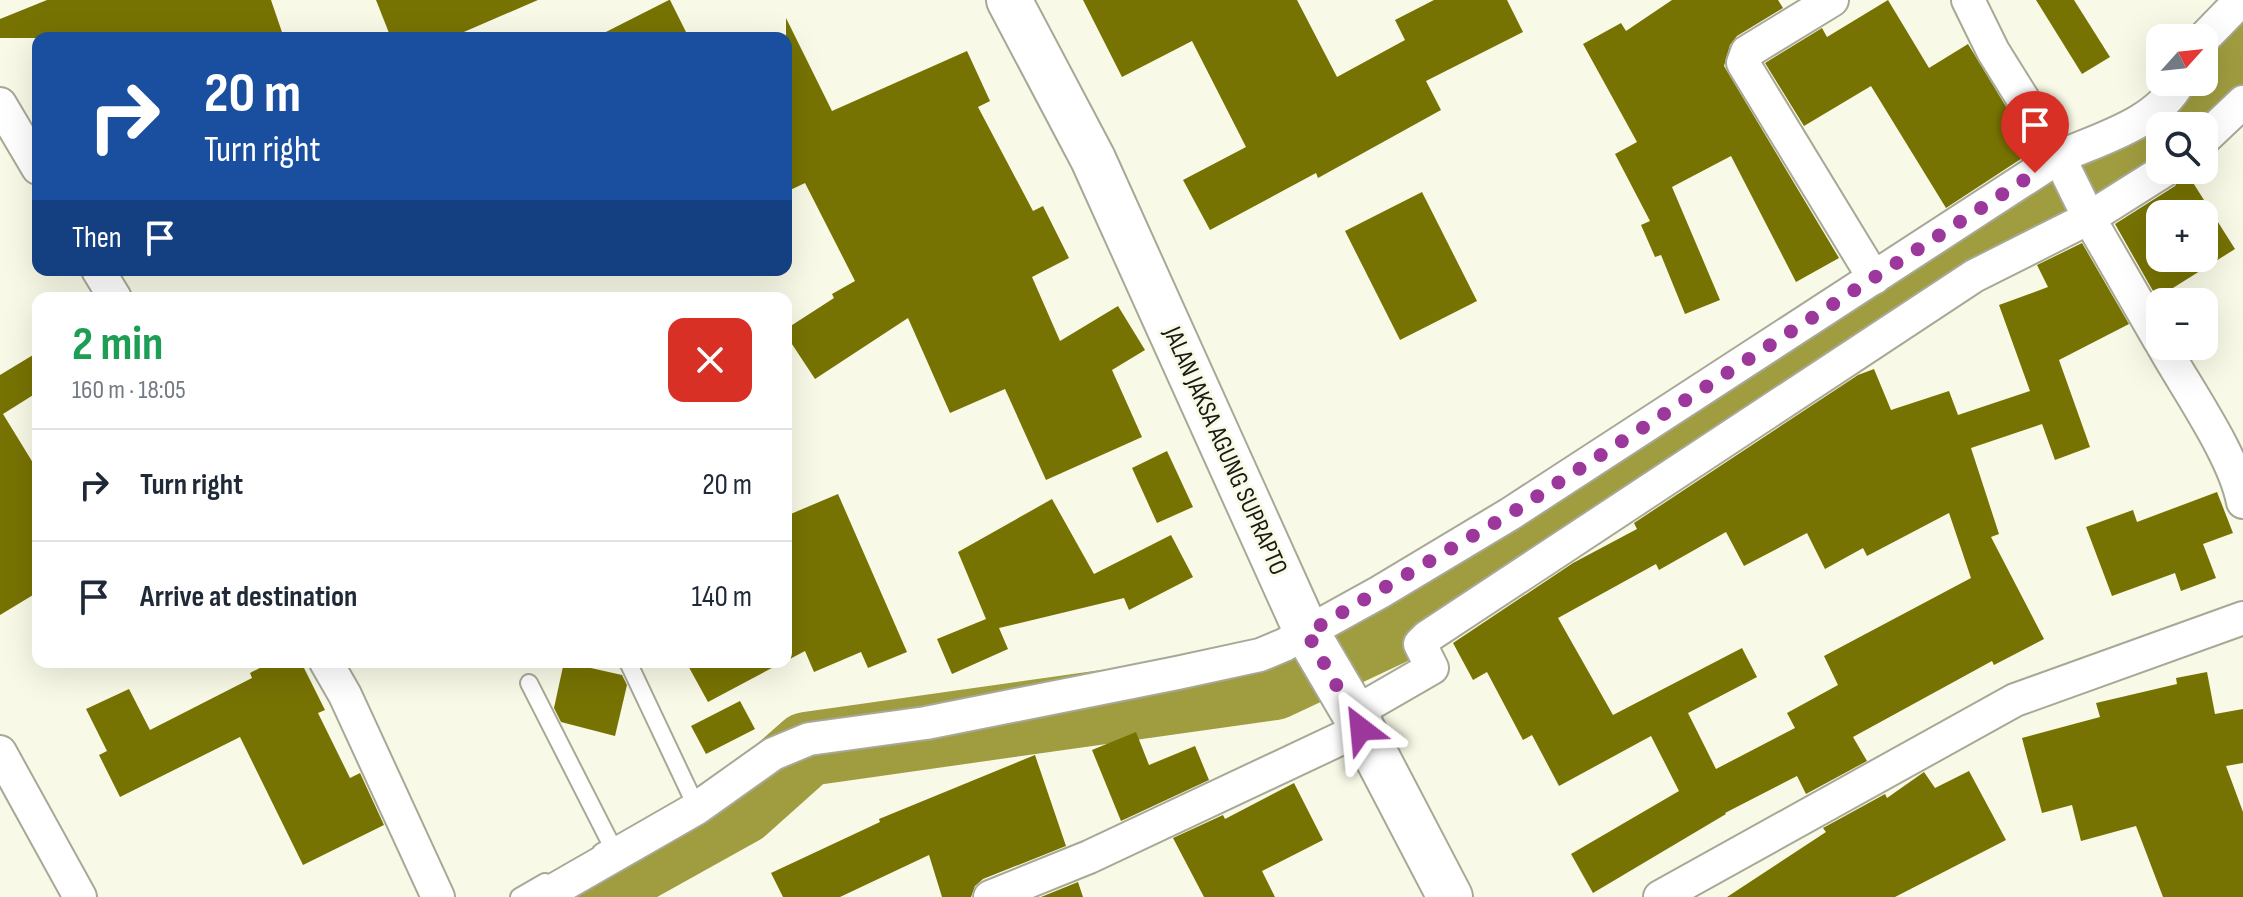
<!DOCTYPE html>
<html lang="en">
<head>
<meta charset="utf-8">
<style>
  :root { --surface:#fff; --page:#f6f6f7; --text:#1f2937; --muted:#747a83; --line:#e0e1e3 }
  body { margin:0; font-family:"Sofia Sans Condensed",sans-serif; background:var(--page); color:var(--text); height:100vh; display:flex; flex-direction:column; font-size:30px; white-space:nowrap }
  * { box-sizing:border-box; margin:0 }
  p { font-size:26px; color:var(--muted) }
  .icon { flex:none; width:44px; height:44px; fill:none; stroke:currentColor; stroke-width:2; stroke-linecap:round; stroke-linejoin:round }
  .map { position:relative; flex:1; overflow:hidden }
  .side { position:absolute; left:32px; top:292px; width:760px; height:376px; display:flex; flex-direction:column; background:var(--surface); border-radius:16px; box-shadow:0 8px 32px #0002 }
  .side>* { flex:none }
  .top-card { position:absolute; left:32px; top:32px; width:760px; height:244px; border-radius:16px; box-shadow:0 8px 32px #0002; background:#1a4fa0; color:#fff; overflow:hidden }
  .needle { width:52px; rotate:63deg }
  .buttons { position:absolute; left:2146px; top:24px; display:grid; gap:16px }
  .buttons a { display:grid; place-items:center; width:72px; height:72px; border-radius:16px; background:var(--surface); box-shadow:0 8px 32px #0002; font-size:40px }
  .pin { position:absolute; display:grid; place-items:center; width:68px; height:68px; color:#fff; margin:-82px -34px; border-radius:50% 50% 50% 0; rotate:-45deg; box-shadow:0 0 8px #0007 }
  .pin .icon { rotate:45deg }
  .me { position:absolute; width:88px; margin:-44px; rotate:331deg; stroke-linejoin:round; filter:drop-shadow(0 0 6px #0008) }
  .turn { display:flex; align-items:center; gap:28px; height:168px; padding:0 40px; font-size:36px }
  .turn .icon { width:104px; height:104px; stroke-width:2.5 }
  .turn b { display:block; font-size:56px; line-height:68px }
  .then { display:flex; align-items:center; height:76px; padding:0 40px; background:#0003; gap:16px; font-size:30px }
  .round { display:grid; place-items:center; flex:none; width:84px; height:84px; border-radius:16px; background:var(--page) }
  .overview { display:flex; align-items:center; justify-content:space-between; height:136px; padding:0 40px }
  h1 { font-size:48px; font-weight:700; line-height:60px; color:#1e9e55 }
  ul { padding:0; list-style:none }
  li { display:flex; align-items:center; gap:24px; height:112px; padding:0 40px; border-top:2px solid var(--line) }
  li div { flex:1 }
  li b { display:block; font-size:30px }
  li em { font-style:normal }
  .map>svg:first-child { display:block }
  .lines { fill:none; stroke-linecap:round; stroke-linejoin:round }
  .river { stroke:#a09d40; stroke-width:74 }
  .building { fill:#777303; fill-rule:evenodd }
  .service-casing { stroke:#a8a897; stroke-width:20 }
  .minor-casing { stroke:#a8a897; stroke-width:36 }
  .secondary-casing { stroke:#a8a897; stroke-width:48 }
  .service { stroke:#fff; stroke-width:16 }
  .minor { stroke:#fff; stroke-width:32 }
  .secondary { stroke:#fff; stroke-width:44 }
  .route { stroke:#9c379c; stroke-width:14; stroke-dasharray:0 25.2 }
  .labels { text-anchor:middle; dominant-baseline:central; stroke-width:6; stroke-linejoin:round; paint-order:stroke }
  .street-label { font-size:26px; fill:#1a1a13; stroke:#f9f9e7 }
</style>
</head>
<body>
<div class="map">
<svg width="2243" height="897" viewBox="0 0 2243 897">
  <rect width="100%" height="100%" fill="#f9f9e7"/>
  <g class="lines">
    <g class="river">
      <path d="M2178,126l65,-65"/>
      <path d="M581,897l160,-89 66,-59 467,-66 115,-54 332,-221 130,-92 173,-101 136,-71"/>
    </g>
  </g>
  <g class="building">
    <path d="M47,0h224l13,38h-284v-19z"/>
    <path d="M376,0h162l-88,38h-59z"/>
    <path d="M670,0l19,38h-95l75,-38z"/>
    <path d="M1083,0h214l40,77 68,-37 -10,-20 39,-20h73l16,32 -97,49 15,29 -123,68 -2,-5 -106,57 -27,-50 63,-33 -54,-106 -70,36z"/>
    <path d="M1672,0h106l5,8 -46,28 -7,9 -6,21 115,192 -43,24 -65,-126 -59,31 48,113 -35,14 -24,-59 -6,2 -14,-32 9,-4 -35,-67 22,-12 -54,-98 38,-21 5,8z"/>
    <path d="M1888,0l41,68 39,-24 65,107 -87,57 -75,-122 -67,40 -39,-63 57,-35 5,9z"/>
    <path d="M2036,0h38l36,57 -28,17z"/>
    <path d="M786,18l46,93 135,-60 23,50 -12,6 55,104 10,-5 26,52 -37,19 28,64 58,-35 27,44 -33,20 30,67 -96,43 -41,-91 -55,24 -42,-95 -93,61 -29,-44v-6l48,-31 -2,-4 23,-13 -50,-98 -19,9z"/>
    <path d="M2185,170l50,79 -78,49 -42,-74 60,-38zM2160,214h44v44h-44z"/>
    <path d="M1422,192l55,109 -77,39 -55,-109z"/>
    <path d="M2082,243l47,81 -70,36 31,87 -35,13 -13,-36 -71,24 28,86 -8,3 53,102 -50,26 -2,-4 -139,76 14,24 -61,33 -9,-18 -72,37 1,1 -133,79 -22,-39 108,-63 -28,-55 -92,50 -27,-51 -9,5 -36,-68 -14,8 -20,-37 120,-80 64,-34 -3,-6 224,-148 16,-6 17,41 58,-19 9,24 72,-24 -31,-86 49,-18 -11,-22zM1949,513l22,65 -147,78 14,29 -51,28 8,15 -79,41 -28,-56 69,-36 -15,-29 -129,67 -55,-97 98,-54 3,6 67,-38 18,34 63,-33 18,36 38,-21 4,8z"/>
    <path d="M38,352v40l-35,22 35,57v121l-38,23v-240z"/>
    <path d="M1167,451l26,56 -36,16 -25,-55z"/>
    <path d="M2217,492l16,41 -30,11 13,34 -35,13 -6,-18 -63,23 -26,-69 47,-17 4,12z"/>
    <path d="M838,494l69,158 -39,16 -7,-16 -47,20 -9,-21 -19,10v-145z"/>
    <path d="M1052,499l42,75 77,-39 22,42 -64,33 -5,-12 -125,30 9,21 -56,25 -15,-35 49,-20 -28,-67z"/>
    <path d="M271,662h30l24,48 -7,3 32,65 10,-5 24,52 -81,40 -63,-128 -120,60 -21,-42 8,-4 -21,-42 43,-20 21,41 102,-52 -2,-5z"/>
    <path d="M564,662l58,13 5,10 -12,51 -54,-14 -7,-14z"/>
    <path d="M686,662h97l-75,40z"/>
    <path d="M2207,672l8,42 28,-5v54l-17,3 17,46v85h-80l-27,-71 -55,15 -9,-36 -30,8 -20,-75 78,-21 -4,-14 81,-19 -1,-6z"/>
    <path d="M740,701l15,28 -49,25 -15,-28z"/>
    <path d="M1136,732l13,33 46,-19 14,34 -88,41 -29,-71z"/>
    <path d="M1035,755l31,91 -83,33 -8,7 -4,11h-29l-13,-42 -89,42h-57l-12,-24 109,-51 -1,-3z"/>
    <path d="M1969,771l37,69 -111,57h-168l99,-65 -3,-4 62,-34 2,4 37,-26 11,16z"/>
    <path d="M1294,783l29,57 -61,31 13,26h-71l-31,-59 50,-23 2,4z"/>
    <path d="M1078,882l5,15h-42z"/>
  </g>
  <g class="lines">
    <g class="service-casing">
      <g id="service">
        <path d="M628,662l69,146"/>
        <path d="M529,683l83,163 -11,6"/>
        <path d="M519,897l26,-15"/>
      </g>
    </g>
    <g class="minor-casing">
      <g id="minor">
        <path d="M1832,0l-85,52 -4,11 131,215"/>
        <path d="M1968,0l25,51 66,106 30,61 71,123"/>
        <path d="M2204,38l37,-38"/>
        <path d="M0,104l38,64"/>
        <path d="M2204,139l39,-37"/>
        <path d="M98,270l17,28"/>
        <path d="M2163,346c24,43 71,109 80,156"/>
        <path d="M326,662l19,33 93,202"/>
        <path d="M1354,713l78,-45 -12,-24 7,-7 547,-361 115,-58 76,-48"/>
        <path d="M0,752l80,145"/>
        <path d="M542,897l155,-89 76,-54 36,-15 117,-16 251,-50 83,-18 24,-10 96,-53 130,-78 549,-357c40,-18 98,-33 120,-75"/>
        <path d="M990,897l99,-40 272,-128"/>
        <path d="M1660,897l355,-197 228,-82"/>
      </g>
    </g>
    <g class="secondary-casing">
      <path id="secondary" d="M1009,0l84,159 214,474 47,80 96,184"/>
    </g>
    <use href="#service" class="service"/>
    <use href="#minor" class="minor"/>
    <use href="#secondary" class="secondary"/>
  </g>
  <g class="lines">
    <path class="route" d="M1361,729l-54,-96 203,-119 525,-341"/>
  </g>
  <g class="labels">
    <g class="street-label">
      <text transform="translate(1225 451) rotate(66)">JALAN JAKSA AGUNG SUPRAPTO</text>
    </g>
  </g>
</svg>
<div class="buttons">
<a><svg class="needle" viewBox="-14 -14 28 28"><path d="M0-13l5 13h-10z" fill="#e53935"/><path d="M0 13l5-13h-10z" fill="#747a83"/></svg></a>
<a><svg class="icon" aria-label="search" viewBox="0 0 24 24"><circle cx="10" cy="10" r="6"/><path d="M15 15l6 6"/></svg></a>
<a>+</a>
<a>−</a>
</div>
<div class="pin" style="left:2035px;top:173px;background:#d93025"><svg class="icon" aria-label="arrive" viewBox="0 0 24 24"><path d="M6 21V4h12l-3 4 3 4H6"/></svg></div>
<svg class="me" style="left:1361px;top:729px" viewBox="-20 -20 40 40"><path d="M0-17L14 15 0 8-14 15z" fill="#9c379c" stroke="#fff" stroke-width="4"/></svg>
<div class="top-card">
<div class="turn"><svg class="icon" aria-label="right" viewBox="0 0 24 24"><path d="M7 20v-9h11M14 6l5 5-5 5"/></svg><div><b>20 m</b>Turn right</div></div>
<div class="then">Then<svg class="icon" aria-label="arrive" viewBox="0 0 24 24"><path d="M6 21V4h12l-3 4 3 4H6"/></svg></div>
</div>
<section class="side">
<div class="overview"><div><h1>2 min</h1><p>160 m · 18:05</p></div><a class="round" style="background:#d93025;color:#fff"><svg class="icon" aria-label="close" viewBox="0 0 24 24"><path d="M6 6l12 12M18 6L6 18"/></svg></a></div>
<ul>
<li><svg class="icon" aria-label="right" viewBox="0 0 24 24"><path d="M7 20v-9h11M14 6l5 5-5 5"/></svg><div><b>Turn right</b></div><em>20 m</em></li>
<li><svg class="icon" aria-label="arrive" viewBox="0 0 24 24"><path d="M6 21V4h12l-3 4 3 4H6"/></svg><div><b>Arrive at destination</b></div><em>140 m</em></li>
</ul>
</section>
</div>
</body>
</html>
